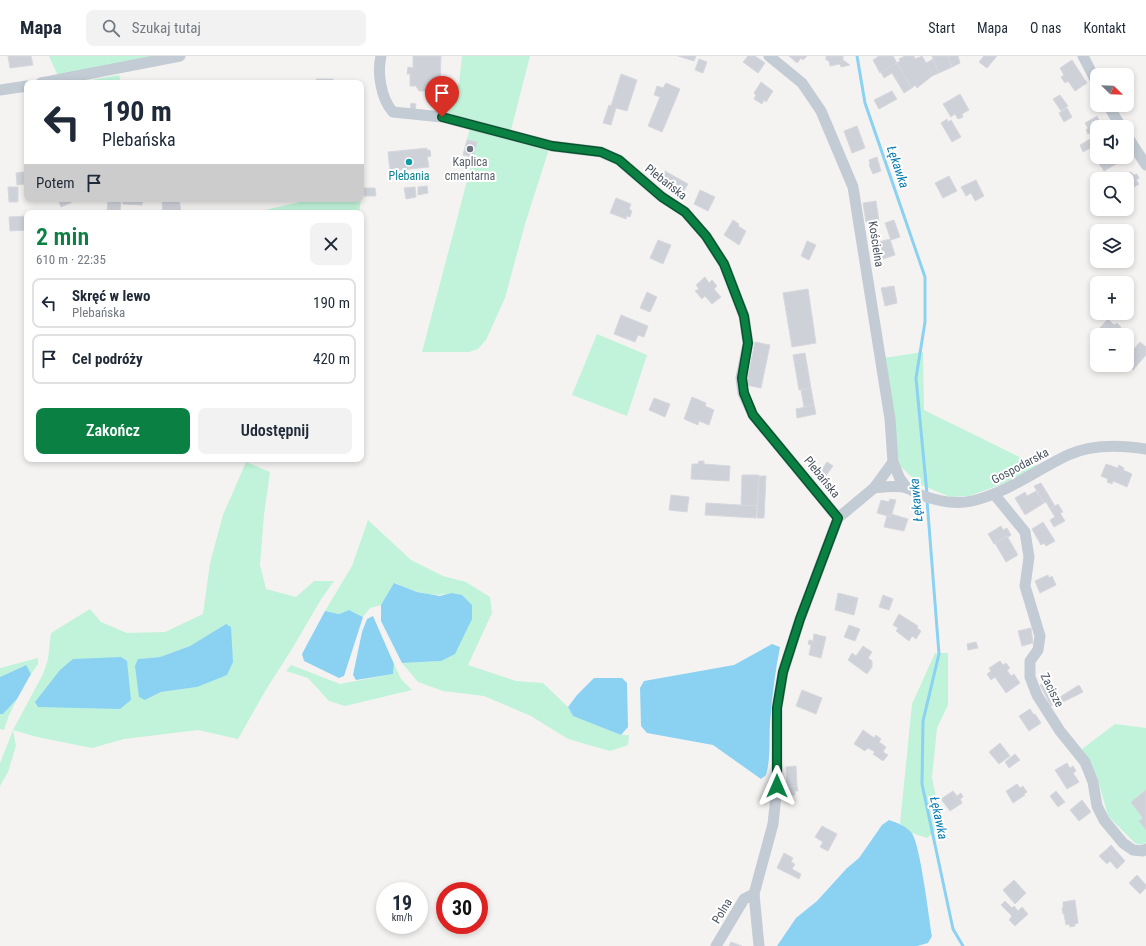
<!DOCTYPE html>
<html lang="pl">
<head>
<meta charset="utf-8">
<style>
  :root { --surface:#fff; --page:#f2f2f3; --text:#1f2937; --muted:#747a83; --line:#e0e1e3; --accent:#0b8043 }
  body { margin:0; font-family:"Roboto Condensed",sans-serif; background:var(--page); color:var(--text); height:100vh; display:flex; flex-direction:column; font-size:15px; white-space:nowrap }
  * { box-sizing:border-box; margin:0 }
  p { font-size:13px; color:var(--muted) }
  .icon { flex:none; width:22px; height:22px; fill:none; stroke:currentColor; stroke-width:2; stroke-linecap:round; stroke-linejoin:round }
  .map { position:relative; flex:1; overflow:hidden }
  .side { position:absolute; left:24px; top:154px; width:340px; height:252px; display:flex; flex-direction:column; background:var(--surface); border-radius:8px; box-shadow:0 2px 6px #0003 }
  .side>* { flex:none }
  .guide { position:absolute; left:24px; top:24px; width:340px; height:122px; border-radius:8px; box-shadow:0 2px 6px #0003; background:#fff; color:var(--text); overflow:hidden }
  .needle { width:26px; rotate:113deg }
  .tools { position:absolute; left:1090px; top:12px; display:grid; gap:8px }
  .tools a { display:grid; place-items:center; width:44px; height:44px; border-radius:8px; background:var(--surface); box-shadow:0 2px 6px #0003; font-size:20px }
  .speed { position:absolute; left:376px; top:826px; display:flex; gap:8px; font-size:20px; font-weight:700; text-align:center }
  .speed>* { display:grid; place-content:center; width:52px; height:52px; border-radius:50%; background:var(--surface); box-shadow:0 2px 6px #0003; line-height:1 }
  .speed small { font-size:10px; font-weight:400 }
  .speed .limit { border:6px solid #d22; background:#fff; color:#111 }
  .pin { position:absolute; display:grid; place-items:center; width:34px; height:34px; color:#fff; margin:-41px -17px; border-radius:50% 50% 50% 0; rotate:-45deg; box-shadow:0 0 4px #0007 }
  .pin .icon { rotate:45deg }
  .me { position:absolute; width:44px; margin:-22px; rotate:0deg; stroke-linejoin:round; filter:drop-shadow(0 0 3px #0008) }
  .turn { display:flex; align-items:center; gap:14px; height:84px; padding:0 12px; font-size:18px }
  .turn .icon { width:52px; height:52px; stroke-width:2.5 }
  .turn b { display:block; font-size:28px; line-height:34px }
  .then { display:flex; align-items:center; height:38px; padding:0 12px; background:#0003; gap:8px; font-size:15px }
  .round { display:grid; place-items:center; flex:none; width:42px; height:42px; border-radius:8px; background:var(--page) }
  .head { display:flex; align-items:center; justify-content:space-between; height:68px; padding:0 12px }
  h1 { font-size:24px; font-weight:600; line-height:30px; color:var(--accent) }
  .button { display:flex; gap:8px; margin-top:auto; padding:8px 12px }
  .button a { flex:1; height:46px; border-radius:8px; background:var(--accent); color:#fff; font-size:16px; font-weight:600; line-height:46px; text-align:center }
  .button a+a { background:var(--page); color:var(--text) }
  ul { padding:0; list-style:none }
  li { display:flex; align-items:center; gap:12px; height:50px; margin:0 8px 6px; padding:0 4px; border:2px solid var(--line); border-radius:8px }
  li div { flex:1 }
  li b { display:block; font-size:15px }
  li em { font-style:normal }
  header { display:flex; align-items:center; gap:24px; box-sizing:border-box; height:56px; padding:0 20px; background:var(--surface); border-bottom:1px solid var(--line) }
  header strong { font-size:19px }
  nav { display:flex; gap:22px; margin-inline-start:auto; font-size:14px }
  .search { width:280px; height:36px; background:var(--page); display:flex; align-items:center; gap:10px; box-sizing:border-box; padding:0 14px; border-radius:8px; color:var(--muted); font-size:15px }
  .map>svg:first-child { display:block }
  .green { fill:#c0f3d9; fill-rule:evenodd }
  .water { fill:#8bd2f2 }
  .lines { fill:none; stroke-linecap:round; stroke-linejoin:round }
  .stream { stroke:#8bd2f2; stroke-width:3 }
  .building { fill:#ced1d8; stroke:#d6d8de }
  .minor { stroke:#c3cbd4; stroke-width:11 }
  .route-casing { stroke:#07532c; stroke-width:10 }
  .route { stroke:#0b8043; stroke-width:7 }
  .worship-dot { fill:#6b7280; stroke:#fff; stroke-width:1.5 }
  .culture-dot { fill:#0f9aa8; stroke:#fff; stroke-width:1.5 }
  .labels { text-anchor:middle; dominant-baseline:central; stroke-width:4; stroke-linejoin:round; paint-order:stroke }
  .worship-label { font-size:12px; fill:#5b616d; stroke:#fff }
  .culture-label { font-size:12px; fill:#0d838f; stroke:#fff }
  .street-label { font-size:12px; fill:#495361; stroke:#fff }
  .water-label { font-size:13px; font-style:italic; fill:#057bb1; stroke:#fff }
</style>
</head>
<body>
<header>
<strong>Mapa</strong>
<div class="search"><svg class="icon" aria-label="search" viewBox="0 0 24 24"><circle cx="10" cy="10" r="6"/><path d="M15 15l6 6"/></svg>Szukaj tutaj</div>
<nav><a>Start</a><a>Mapa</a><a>O nas</a><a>Kontakt</a></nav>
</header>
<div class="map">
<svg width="1146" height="890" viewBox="0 0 1146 890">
  <rect width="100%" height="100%" fill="#f5f3f2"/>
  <g class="green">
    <path d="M49,0h106l-97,20z"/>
    <path d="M462,0h68l-19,74 -72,-18 20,-29z"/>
    <path d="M119,19l2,8h-46z"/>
    <path d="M470,72l79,21 -24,75 -20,74 -19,42 -8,9 -9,3h-47l51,-194 -10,-3z"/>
    <path d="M336,143h25l-2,14h-107l52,-12z"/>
    <path d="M597,278l50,21 -20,61 -55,-21z"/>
    <path d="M923,296l1,58 114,56 -38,19 -31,11 -19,1 -31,-13 -20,-19 -5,-49 -11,-58z"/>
    <path d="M246,406l24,10 -6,43 -4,50 6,24 30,8 18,-16h20l-14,20 -28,48 -25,39 -29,51 -40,-9 -74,9 -32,9 -55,-11 -24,-7 3,16 -8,26 -8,14v-23l13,-33 30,-56 5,-15 3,-26 39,-24 11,13 26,11 38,-1 38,-18 7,-51 13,-48zM226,568l-29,63 -36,5 -16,8 -7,-41 22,-2 30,-11z"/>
    <path d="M368,464l43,40 32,16 23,6 24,15 2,16 -24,52 48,16 27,2 25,24 5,9 48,19h8l-1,10 -18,6 -42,-12 -37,-23 -47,-20 -41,-5 -25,-9 -16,-19 39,-2 10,-68c-21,5 -37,-2 -56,-10l-14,22 -11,3 -7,9 -14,-7 -10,4 -14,-3 27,-45z"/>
    <path d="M935,597h13v52l-11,23 -5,50 10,47 -15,13 -15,-5 -12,-9 12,-120z"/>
    <path d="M38,602v6l-7,10 -6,-9 -25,12v-9z"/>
    <path d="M394,608l7,15 11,11 -67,16 -16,-5 -21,-23 -22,-7 5,-6 49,19 53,-10z"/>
    <path d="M17,643l-8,16 -5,15 -4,-1v-15h3z"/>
    <path d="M1115,668l31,4v114l-5,3 -6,-2 -27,-27 -10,-36 -7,-18 -9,-13z"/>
  </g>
  <g class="water">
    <path d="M394,527l23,9 23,4 11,-3 11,2 10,10v14l-17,35 -14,7 -39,2 -21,-42v-16z"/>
    <path d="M349,554l14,7 -19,59 -5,2 -35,-17 -2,-7 23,-43 14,3z"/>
    <path d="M373,560l21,48 -1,10 -37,6 -3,-5 9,-43 5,-13z"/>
    <path d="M226,568l5,3 2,35 -6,13 -30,12 -36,5 -16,8 -6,-3 -4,-31 3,-7 22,-2 30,-11z"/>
    <path d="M772,588l8,3c-5,25 -8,50 -10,76 -1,19 1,34 -4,52l-5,4 -48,-34 -66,-12 -6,-7 -1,-38 4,-7 90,-16z"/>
    <path d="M121,601l6,4 4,39 -11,9 -82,-2 -3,-5 25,-32 13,-11z"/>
    <path d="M26,609l5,9 -14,25 -14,15h-3v-37z"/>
    <path d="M594,622h28l5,5 1,44 -7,8 -48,-19 -5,-9 9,-12z"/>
    <path d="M889,764c9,3 16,6 22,12 9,9 18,86 21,104l-4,7 -11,3h-140l19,-28 21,-17 30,-33 12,-10 23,-33z"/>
  </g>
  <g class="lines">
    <g class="stream">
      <path d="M857,0l8,47 60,174v45l-9,56 11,116"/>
      <path d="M927,444l12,154 -16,67 -1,63 31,145 10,17"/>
    </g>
  </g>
  <g class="building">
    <path d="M8,0h23l2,9 -23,3z"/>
    <path d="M413,0h28l-1,31h-11l-3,4h-7l-3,-5h-6v-12h-3l1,-7 5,1z"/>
    <path d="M678,0h18l-2,5z"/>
    <path d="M748,0h7l10,7 -7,10 -15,-11z"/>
    <path d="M789,0h18l-4,4 -2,-2 -4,5z"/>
    <path d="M826,0h17v4l7,5 -9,2 -1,-3 -10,2 -1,-5 -3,-1z"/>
    <path d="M879,0h14l4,7 -17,10 -7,-13z"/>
    <path d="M905,0h9l1,3 7,-3 4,7 7,-4 6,14 -7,3 -15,12 -2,-3 -3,3 -15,-25 3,-2 -1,-2z"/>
    <path d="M932,0h16l4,11 -13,6z"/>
    <path d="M948,0h10l2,7 -8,4z"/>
    <path d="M984,0h13l-10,12 -8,-6z"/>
    <path d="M699,3l8,3 -4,11 -8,-3z"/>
    <path d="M1072,4l15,23 -12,8 -7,-10 -3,2 -4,-6 3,-2 -4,-7z"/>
    <path d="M897,7l15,25 -8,5 -12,-20 -8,5 -3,-6z"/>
    <path d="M621,18l16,6 -10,31 -11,-3 -5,17 -8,-2 6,-18 2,1z"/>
    <path d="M316,23h17v4h-16z"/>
    <path d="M761,26l12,9 -7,11 -2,-2 -2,4 -8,-5 2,-4 -2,-2z"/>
    <path d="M666,27l14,6 -18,43 -14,-6 12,-29 -6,-2 3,-9 6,2z"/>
    <path d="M892,35l5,8 -18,10 -5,-9z"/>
    <path d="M960,38l9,16 -7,4 1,3 -5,2 -3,-5 -4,3 -8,-13z"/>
    <path d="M1060,39l8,11 -7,5 -8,-12z"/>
    <path d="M411,47l5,1 -1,6 -5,-1z"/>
    <path d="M1067,52l5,9 -8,5 -5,-9z"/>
    <path d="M1097,60l6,11h-6l-1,18 -6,-12 -2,1 -2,-4 2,-2 -3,-5z"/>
    <path d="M947,63l1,3 3,-2 10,17 -9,5 -11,-19z"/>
    <path d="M857,70l8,22 -13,5 -8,-22z"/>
    <path d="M1092,82l4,7 -13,7 -3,-7z"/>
    <path d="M467,84l10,2 -4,15 -10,-2z"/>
    <path d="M427,92v2h3l1,6 -4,1 2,10 -39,4 -2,-19z"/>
    <path d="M877,101l4,14 -8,3 -4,-9 1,-1 -1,-4z"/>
    <path d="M1100,101h21l2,3 -19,11 -8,-12z"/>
    <path d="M665,115l23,13 -6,10 -22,-13z"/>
    <path d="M24,116l1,12 -8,1 -1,-12z"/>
    <path d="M24,116h3v13h-2z"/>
    <path d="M1131,116l3,3 3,-1 2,4 -3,2 3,4 -10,6 -2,-3v-8h-5l-1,-1z"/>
    <path d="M949,120l8,15 -14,7 -8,-15z"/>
    <path d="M976,124l8,16 -9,5 -4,-8 -5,3 -5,-9z"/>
    <path d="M427,130l1,7 -10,2v-8z"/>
    <path d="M8,131h10v15h-9z"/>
    <path d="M415,131l1,10 -10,2 -2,-11z"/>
    <path d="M364,132h11l1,8h-12z"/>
    <path d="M700,134l15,7 -7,14 -14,-7z"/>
    <path d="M616,142l15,6 -2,5 3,2 -2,6 -3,-1 -1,3 -16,-6z"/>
    <path d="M58,143h21l-18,8z"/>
    <path d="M108,143h13l-1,14h-13z"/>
    <path d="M123,143h20l-1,6 -19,-1z"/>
    <path d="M162,143h17l2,14h-18z"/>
    <path d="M876,145l3,20 -13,1 -3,-19z"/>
    <path d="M27,160v14l-17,1 -1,-14z"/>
    <path d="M733,164l6,4 -1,2 8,5 -7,14 -15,-10z"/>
    <path d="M894,164l6,17 -9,3 -6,-17z"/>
    <path d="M890,183l5,16 -15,5 -5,-17z"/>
    <path d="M658,184l13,5 -8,19 -13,-6z"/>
    <path d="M807,185l9,4 -7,15 -8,-4z"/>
    <path d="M705,221l4,6 3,-3 5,6 -3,3 7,8 -9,7 -7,-8 -3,3 -7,-8 4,-2 -3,-4z"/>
    <path d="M894,230l3,17 -12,3 -4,-18z"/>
    <path d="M808,233l8,54 -24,4 -9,-54z"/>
    <path d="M647,236l10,5 -7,15 -10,-4z"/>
    <path d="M621,259l27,11 -4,11 -6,-2 -3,7 -21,-8z"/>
    <path d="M1108,263l6,6 3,-2 4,4 -2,3 6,5h-20l-6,-6z"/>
    <path d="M755,286l15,3 -9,43 -15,-3z"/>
    <path d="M1140,286l6,5v8l-13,15 -6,-5v-8z"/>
    <path d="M805,297l6,35 -12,2 -6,-35z"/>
    <path d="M811,332l3,17 -10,2 -3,-17z"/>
    <path d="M692,341l14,6 -1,3 9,4 -5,15 -10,-4 -1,4 -14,-6z"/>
    <path d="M654,342l16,6 -5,13 -16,-7z"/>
    <path d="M814,349l2,9 -19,4 -1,-9z"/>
    <path d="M699,405h5v3l26,2 -1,15 -38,-2 1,-15h6z"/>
    <path d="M827,406l6,4 -11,15 -8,-6 6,-7 2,1z"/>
    <path d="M1106,408l12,4 1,-3 5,3 -1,2 9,4 -5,13 -14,-6 -1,3 -5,-2 1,-3 -7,-3z"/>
    <path d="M742,419h17l-2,31 -16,-1z"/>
    <path d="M759,420h7l-2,42h-7z"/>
    <path d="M1041,427l14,23 -5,3 -4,-7 -2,1 -10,-17z"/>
    <path d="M1036,435l8,12 -19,12 -10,-17 10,-6 2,4z"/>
    <path d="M671,439l18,2 -2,15 -18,-2z"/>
    <path d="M890,443l6,1 -5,17 -14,-4 4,-13 8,2z"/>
    <path d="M706,447l51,3 -1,12 -51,-3z"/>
    <path d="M1058,448l5,8 -3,1 5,8 -11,6 -4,-7 5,-3 -5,-8z"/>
    <path d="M891,458l17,5 -4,12 -20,-4 3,-11 4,1z"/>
    <path d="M1043,466l12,19 -9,5 -2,-3 -3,2 -9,-16z"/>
    <path d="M1001,470l2,4 4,-2 4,7 -3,2 -1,-1 -13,8 -6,-10z"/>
    <path d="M1007,480l11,19 -12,7 -11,-19z"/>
    <path d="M1048,519l1,3 3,-2 4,9 -16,8 -5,-12z"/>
    <path d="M838,537l20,5 -4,17 -19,-5z"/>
    <path d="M883,539l10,4 -4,11 -10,-3z"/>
    <path d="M899,558l19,12 -1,2 4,3 -5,8 -4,-3 -3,5 -13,-10 2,-3 -5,-3z"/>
    <path d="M849,569l11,4 -5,12 -11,-4z"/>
    <path d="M1031,572l2,15 -11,3 -4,-15z"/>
    <path d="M814,578l12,3 -5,21 -12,-3 2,-10 -3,-1 1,-4 4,1z"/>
    <path d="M976,586l2,6 -10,2 -1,-6z"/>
    <path d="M863,590l9,6 -4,6 4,3v6l-5,7 -19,-14 4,-7 4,3z"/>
    <path d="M1000,605l3,4 3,-2 4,5 -3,2 4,6 3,-2 6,9 -14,10 -11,-16 -4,3 -4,-6 4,-3 -2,-3z"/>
    <path d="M1049,624l11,21 -9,5 -11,-21z"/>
    <path d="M1079,629l4,7 -20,10 -3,-5z"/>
    <path d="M802,634l20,8 -6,16 -20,-8z"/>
    <path d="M1030,653l4,6 1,-1 6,9 -12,8 -10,-15z"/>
    <path d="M863,674l11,8 2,-3 5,4 -2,3 7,5 -3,5 5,3 -5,6 -10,-7 2,-2 -7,-4 -3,3 -11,-7z"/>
    <path d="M1000,687l10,13 -11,8 -10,-12z"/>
    <path d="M1015,698l5,6 -11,8 -4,-6z"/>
    <path d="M1067,707l3,5 3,-2 3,5 -3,2 6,9 -12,7 -12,-19z"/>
    <path d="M796,710l1,20 -10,1 -1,-20z"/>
    <path d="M1017,728l3,4 3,-2 4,6 -3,2 1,1 -12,8 -7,-12z"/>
    <path d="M797,730l1,5h-3v4h-7l-1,-8z"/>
    <path d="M1146,734v40l-7,-9 4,-3 -12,-16z"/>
    <path d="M953,735l4,5 4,-3 2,4 -3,2 2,4 -12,8 -9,-12z"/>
    <path d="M1056,735l9,11 -7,5 -8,-11z"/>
    <path d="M1082,744l9,12 -12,9 -9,-11z"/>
    <path d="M822,770l15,8 -9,17 -8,-4 3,-5 -8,-5z"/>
    <path d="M1111,789l14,16 -4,4 -14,-16z"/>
    <path d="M1107,793l14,16 -4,4 -7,-8 -3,3 -8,-8z"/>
    <path d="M784,797l9,5 -2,4 4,2 -3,5 9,5 -2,5 -22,-11z"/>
    <path d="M1137,819l9,10v3l-6,6 -11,-11z"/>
    <path d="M1014,824l12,13 -11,11 -12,-14z"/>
    <path d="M1075,844l3,23 -3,1v2l-5,1 -1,-3 -3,1 -2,-11h-1l-1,-6h1v-6z"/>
    <path d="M1005,845l7,7 2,-2 4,5 4,-4 6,7 -13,12 -6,-6 3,-4 -11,-11z"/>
    <path d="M731,886l11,4h-13z"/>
  </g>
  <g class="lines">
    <g class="minor">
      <path d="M381,0c-4,17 0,43 12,56l49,5 110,29 49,6 18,8 43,37 23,15 21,24 18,28 20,52 4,27 -7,35 2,15 10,22 85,103"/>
      <path d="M769,0l33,27 19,28 32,76 37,232 3,43 7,17 7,9"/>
      <path d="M1083,0l14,27"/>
      <path d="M41,27l139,-27"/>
      <path d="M0,34l27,-4"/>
      <path d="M1108,49l13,22"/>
      <path d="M1127,80l19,29"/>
      <path d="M874,432c10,-1 23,-3 33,0 5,2 9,5 14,7 16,6 33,10 51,6 35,-8 64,-31 96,-46 24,-11 53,-10 78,-6"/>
      <path d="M994,438l31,38 4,25 -4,29 15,50 -2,14 -8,11v16l7,18 23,36 25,31 8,20 4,24 7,14 19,23 10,7 10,1 3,-2"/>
      <path d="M716,890l28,-47 10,-5"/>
      <path d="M759,890l-5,-52 19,-70 4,-38v-78l6,-36 17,-53 38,-101 36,-30 19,-26"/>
    </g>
  </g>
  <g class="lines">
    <g class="route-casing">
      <path id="route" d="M442,61l110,29 49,6 18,8 43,37 23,15 21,24 18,28 20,52 4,27 -6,35 2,15 9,22 85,103 -38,101 -17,53 -6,36v78"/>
    </g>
    <use href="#route" class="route"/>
  </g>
  <circle class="worship-dot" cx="470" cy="93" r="4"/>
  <circle class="culture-dot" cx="409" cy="106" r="4"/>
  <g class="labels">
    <g class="worship-label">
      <text x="470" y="106">Kaplica<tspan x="470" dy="14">cmentarna</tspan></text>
    </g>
    <g class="culture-label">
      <text x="409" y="120">Plebania</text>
    </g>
    <g class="street-label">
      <text transform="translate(666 126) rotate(38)">Plebańska</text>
      <text transform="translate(876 188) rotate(81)">Kościelna</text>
      <text transform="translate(1020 410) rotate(-28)">Gospodarska</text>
      <text transform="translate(822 421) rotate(51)">Plebańska</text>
      <text transform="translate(1052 634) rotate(63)">Zacisze</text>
      <text transform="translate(722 855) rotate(-59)">Polna</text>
    </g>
    <g class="water-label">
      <text transform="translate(898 111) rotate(71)">Łękawka</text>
      <text transform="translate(916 444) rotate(-95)">Łękawka</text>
      <text transform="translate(939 762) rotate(78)">Łękawka</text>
    </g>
  </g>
</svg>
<div class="tools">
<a><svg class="needle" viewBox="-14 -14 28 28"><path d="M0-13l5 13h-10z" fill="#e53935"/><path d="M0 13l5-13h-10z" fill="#747a83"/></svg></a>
<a><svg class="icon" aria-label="sound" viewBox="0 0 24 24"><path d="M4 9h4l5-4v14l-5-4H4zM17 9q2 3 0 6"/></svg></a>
<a><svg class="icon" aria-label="search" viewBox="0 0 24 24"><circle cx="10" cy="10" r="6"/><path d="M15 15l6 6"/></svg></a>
<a><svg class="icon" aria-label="layers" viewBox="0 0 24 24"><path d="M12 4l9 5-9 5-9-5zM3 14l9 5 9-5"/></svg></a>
<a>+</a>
<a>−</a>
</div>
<div class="speed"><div>19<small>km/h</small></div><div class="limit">30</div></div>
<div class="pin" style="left:442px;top:61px;background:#d93025"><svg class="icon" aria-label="arrive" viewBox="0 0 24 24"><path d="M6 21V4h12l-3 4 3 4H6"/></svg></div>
<svg class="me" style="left:777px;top:730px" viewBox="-20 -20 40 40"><path d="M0-17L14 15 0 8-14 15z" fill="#0b8043" stroke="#fff" stroke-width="4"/></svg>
<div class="guide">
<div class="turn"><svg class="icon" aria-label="left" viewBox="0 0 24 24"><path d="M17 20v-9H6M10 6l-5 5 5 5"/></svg><div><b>190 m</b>Plebańska</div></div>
<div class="then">Potem<svg class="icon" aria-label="arrive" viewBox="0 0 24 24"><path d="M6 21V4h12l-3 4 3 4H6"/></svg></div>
</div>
<section class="side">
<div class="head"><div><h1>2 min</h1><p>610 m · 22:35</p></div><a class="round"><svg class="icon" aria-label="close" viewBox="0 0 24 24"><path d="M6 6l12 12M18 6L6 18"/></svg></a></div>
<ul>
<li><svg class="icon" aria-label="left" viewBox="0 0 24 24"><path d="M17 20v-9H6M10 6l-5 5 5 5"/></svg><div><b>Skręć w lewo</b><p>Plebańska</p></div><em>190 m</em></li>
<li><svg class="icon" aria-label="arrive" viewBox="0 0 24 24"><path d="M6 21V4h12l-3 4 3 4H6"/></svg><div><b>Cel podróży</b></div><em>420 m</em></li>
</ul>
<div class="button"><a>Zakończ</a><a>Udostępnij</a></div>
</section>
</div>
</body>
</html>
